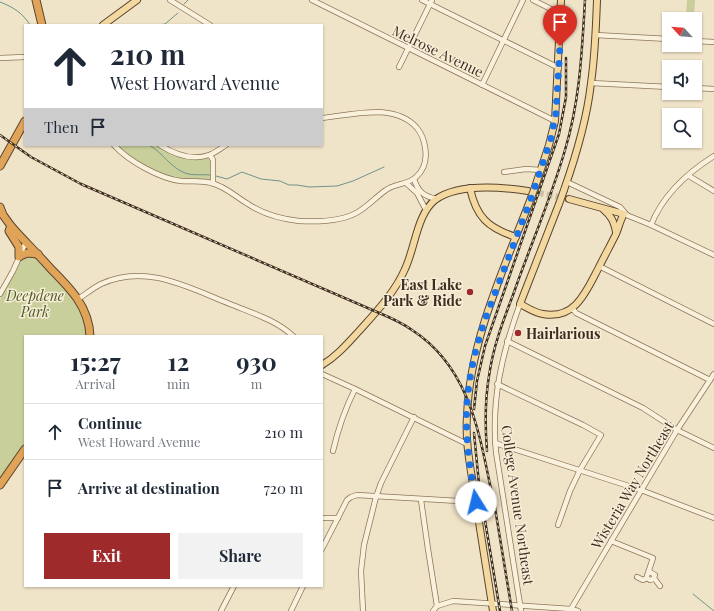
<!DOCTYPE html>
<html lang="en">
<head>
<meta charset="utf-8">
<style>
  :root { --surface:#fff; --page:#f2f2f3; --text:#1f2937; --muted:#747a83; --line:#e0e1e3; --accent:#9e2a2b }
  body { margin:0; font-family:"Playfair Display",serif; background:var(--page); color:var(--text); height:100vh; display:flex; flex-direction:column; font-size:15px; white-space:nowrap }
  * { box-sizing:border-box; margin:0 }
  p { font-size:13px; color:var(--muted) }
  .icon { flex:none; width:22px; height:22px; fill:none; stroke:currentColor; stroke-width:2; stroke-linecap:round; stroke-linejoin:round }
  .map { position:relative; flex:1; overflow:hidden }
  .details { position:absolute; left:24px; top:335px; width:299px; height:252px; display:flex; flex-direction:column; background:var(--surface); border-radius:0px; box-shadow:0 1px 3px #0004 }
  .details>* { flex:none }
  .top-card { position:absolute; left:24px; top:24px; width:299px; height:122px; border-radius:0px; box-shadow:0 1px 3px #0004; background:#fff; color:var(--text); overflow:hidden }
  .needle { width:26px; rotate:296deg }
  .fabs { position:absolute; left:662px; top:12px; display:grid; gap:8px }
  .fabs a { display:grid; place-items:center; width:40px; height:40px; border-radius:0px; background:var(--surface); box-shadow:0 1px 3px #0004; font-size:20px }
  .pin { position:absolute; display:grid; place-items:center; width:34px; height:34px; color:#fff; margin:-41px -17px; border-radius:50% 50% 50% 0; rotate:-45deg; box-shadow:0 0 4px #0007 }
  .pin .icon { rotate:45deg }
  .me { position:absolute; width:44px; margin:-22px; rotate:351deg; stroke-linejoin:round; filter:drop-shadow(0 0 3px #0008) }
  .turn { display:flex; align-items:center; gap:14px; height:84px; padding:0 20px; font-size:18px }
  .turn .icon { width:52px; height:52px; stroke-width:2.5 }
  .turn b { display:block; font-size:28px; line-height:34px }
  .then { display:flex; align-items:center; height:38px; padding:0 20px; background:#0003; gap:8px; font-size:15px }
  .eta { display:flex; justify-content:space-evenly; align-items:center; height:68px; text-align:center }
  .eta b { font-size:24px; font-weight:700; line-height:28px }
  .cta { display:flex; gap:8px; margin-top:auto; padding:8px 20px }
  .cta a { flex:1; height:46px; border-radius:0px; background:var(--accent); color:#fff; font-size:16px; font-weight:700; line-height:46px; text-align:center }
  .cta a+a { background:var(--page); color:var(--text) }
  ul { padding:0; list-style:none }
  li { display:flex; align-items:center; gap:12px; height:56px; padding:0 20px; border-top:1px solid var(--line) }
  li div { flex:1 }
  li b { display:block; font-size:15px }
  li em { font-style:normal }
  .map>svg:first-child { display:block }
  .green { fill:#c9cf9b }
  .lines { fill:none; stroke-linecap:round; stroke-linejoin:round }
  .stream { stroke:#6f938a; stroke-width:1 }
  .major-tunnel { stroke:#ccc0a6; stroke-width:6; stroke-dasharray:6 3; stroke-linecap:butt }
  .minor-casing { stroke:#8d765c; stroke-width:6 }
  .major-casing { stroke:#5b4430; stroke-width:8 }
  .highway-casing { stroke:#5b4430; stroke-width:9 }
  .minor { stroke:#faf1dc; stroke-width:4.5 }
  .major { stroke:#f3d9a0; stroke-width:6 }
  .highway { stroke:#e0a458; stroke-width:7 }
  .rail-casing { stroke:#3d2e20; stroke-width:2.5 }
  .rail { stroke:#f7eed8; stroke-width:1; stroke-dasharray:3; stroke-linecap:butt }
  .major-bridge-casing { stroke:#5b4430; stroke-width:8; stroke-linecap:butt }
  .major-bridge { stroke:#f3d9a0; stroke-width:6 }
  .route { stroke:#1a73e8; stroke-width:7; stroke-dasharray:0 12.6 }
  .poi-dot { fill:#9e2a2b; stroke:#f7eed8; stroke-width:1.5 }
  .labels { text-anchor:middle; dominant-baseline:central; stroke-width:3; stroke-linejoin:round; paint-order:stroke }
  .street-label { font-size:14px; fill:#3d2e20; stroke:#f7eed8 }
  .poi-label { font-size:14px; font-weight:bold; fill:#3d2e20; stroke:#f7eed8; text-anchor:end }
  .park-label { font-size:14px; font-style:italic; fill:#4d5a26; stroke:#f7eed8 }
</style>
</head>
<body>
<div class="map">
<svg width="714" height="611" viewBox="0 0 714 611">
  <rect width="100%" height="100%" fill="#f0e4c8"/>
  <g class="green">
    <path d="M687,0h8l-1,14h-8z"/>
    <path d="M115,145h45l20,12 28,1 3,4v18c-12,0 -26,1 -37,-2 -22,-5 -42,-19 -59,-33z"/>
    <path d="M24,255l10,1 42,44 9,19 3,17h-63v108l-25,34v-178l17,-35z"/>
  </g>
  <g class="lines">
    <g class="stream">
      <path d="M0,2c13,5 23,11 30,23"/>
      <path d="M184,4l4,-4"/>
      <path d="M158,25l7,-1 13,-11"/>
      <path d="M149,145c13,7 22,23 36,28 8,3 17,1 25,2"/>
      <path d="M216,176l11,3 15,-7 19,7 19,2 9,4h8l12,2 28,-1 16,-5 31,-14"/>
      <path d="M693,594l21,17"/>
    </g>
    <path class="major-tunnel" d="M529,191l40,8"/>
    <g class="minor-casing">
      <g id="minor">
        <path d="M170,0l40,25"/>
        <path d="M312,0l243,121"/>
        <path d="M422,0l137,68"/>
        <path d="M533,0l28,14"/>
        <path d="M595,35l74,4"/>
        <path d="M695,41l19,1"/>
        <path d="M0,58l25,-1"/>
        <path d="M399,67l33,-67"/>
        <path d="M591,83l78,4"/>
        <path d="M482,85l41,-85"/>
        <path d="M695,88l19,1"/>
        <path d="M114,145c14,16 47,34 67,36 10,1 21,-1 30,2 14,3 25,14 37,21 15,10 33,15 51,17 18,1 42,1 59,-9 10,-6 18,-15 28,-22 9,-7 22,-5 30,-13 9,-8 11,-19 9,-30 -1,-7 -4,-14 -8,-19 -23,-26 -65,-13 -95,-10"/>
        <path d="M160,145c14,9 32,16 49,10 6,-2 12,-7 17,-10"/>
        <path d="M210,155l3,5v23"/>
        <path d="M504,172l22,-3 15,1"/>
        <path d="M689,176l25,15"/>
        <path d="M414,179c4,13 10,17 22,20"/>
        <path d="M567,182l53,25 6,7"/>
        <path d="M406,183l11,10 9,17"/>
        <path d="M624,214l27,11 63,30"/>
        <path d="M651,225c12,-30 36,-52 63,-69"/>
        <path d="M599,266l115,58"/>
        <path d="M0,294l13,-23 13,-29"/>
        <path d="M78,299c8,-5 15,-11 23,-15 46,-21 88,4 129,20 22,9 46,16 63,32"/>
        <path d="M520,304c-18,49 -29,96 -24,148l25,159"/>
        <path d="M572,308l4,5 134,67"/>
        <path d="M507,341l136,67 34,22 37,18"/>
        <path d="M322,374l33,15 112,55"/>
        <path d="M497,384l86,41 18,10 -21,35 -10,21 -12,34"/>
        <path d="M495,443l146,47 73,28"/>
        <path d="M333,451c5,-22 12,-42 22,-62"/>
        <path d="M421,500l7,49 9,57"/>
        <path d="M322,518h16"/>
        <path d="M611,541l42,17 -6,18v2l3,2 3,-1 2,-4 -5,-3"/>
        <path d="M322,549l25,-49 4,-3 6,-2 119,7"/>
        <path d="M637,577l6,3 4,-2"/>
        <path d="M654,578l6,8"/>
        <path d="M571,609l106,-179 37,-56"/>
        <path d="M221,611l13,-25"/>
        <path d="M291,611l12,-25"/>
        <path d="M363,611l-2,-40 3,-26 12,-48 5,-14 33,-66"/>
        <path d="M433,611l4,-5 16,-5 118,8 7,2"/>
      </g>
    </g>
    <g class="major-casing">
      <g id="major">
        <path d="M103,25l34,-25"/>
        <path d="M535,187l14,-42 6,-24 6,-121"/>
        <path d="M470,188c6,29 18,40 46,49"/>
        <path d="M564,190c12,-34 23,-71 27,-107 4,-27 5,-55 6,-83"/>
        <path d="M559,204l-39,100c8,4 15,9 23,10 32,6 43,-22 55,-45 6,-12 12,-23 18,-35 3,-7 4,-14 8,-20l-55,-15"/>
        <path d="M603,209c8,7 11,12 13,23"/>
        <path d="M322,365c15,-9 26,-22 38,-35 17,-19 35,-38 45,-61 10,-21 12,-55 30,-69 23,-17 66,-13 93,-9"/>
        <path d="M493,611c-6,-38 -12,-76 -18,-114 -4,-27 -10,-54 -8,-81 3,-77 37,-147 64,-218"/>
      </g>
    </g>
    <g class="highway-casing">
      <g id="highway">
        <path d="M36,0l6,25"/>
        <path d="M0,166l25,-45"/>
        <path d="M0,207l3,8 8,11c13,15 27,28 40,43 19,19 38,38 39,67"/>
        <path d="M11,226l-2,5 10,16v10"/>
        <path d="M20,256l7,-3 11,1"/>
        <path d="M0,485l25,-36"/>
      </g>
    </g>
    <use href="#minor" class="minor"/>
    <use href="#major" class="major"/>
    <use href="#highway" class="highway"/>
    <g class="rail-casing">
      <g id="rail">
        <path d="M0,135l31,22 50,27 296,128c12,5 24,10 35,18 62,40 68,112 83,178"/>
        <path d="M474,409l3,-28 8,-35 74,-212 7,-37v-39"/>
        <path d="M474,433l5,51 21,127"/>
        <path d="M487,451c-2,-25 -2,-51 2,-75 4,-29 14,-55 24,-81 17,-49 38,-96 52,-145 15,-49 17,-100 20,-150"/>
        <path d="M494,502l18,109"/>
      </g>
    </g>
    <use href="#rail" class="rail"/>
    <g class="major-bridge-casing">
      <g id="major-bridge">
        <path d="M531,198l4,-11"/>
        <path d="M559,204l5,-14"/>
      </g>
    </g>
    <use href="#major-bridge" class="major-bridge"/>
  </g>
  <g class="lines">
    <path class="route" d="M476,502c-4,-22 -8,-44 -9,-67 -3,-39 6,-81 19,-118l46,-121 19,-58 5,-25 4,-67"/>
  </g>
  <g class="poi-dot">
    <circle cx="470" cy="292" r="4"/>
    <circle cx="518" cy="333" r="4"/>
  </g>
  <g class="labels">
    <g class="street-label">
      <text transform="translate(438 51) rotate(26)">Melrose Avenue</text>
      <text transform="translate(632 485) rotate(-59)">Wisteria Way Northeast</text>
      <text transform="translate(518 505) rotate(82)">College Avenue Northeast</text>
    </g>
    <g class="poi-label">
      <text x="462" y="284">East Lake<tspan x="462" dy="16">Park &amp; Ride</tspan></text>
      <text x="526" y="333" text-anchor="start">Hairlarious</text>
    </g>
    <g class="park-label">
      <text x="35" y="295">Deepdene<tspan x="35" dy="16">Park</tspan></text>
    </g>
  </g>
</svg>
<div class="fabs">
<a><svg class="needle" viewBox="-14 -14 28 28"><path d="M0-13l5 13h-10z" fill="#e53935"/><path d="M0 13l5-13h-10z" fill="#747a83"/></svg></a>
<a><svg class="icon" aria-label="sound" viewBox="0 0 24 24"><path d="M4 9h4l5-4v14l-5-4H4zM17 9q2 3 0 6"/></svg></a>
<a><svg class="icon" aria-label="search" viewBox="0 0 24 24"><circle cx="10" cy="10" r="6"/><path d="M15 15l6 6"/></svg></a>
</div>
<div class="pin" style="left:560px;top:46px;background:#d93025"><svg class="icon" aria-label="arrive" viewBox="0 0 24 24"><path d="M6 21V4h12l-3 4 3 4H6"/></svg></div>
<svg class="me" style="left:476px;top:502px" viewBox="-20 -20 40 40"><circle r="19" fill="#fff"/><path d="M0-13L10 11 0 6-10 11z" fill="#1a73e8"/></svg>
<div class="top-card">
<div class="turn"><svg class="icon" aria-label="ahead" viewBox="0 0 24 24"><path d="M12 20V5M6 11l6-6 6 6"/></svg><div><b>210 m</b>West Howard Avenue</div></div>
<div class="then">Then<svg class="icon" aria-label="arrive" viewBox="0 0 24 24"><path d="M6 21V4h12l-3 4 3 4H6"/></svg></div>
</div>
<section class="details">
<div class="eta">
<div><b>15:27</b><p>Arrival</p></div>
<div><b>12</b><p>min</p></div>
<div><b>930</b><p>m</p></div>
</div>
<ul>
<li><svg class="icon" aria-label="ahead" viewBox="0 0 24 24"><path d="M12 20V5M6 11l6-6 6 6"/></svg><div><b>Continue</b><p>West Howard Avenue</p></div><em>210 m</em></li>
<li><svg class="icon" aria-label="arrive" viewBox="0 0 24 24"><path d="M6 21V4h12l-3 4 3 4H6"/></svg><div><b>Arrive at destination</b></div><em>720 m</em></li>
</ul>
<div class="cta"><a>Exit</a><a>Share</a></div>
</section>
</div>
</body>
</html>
